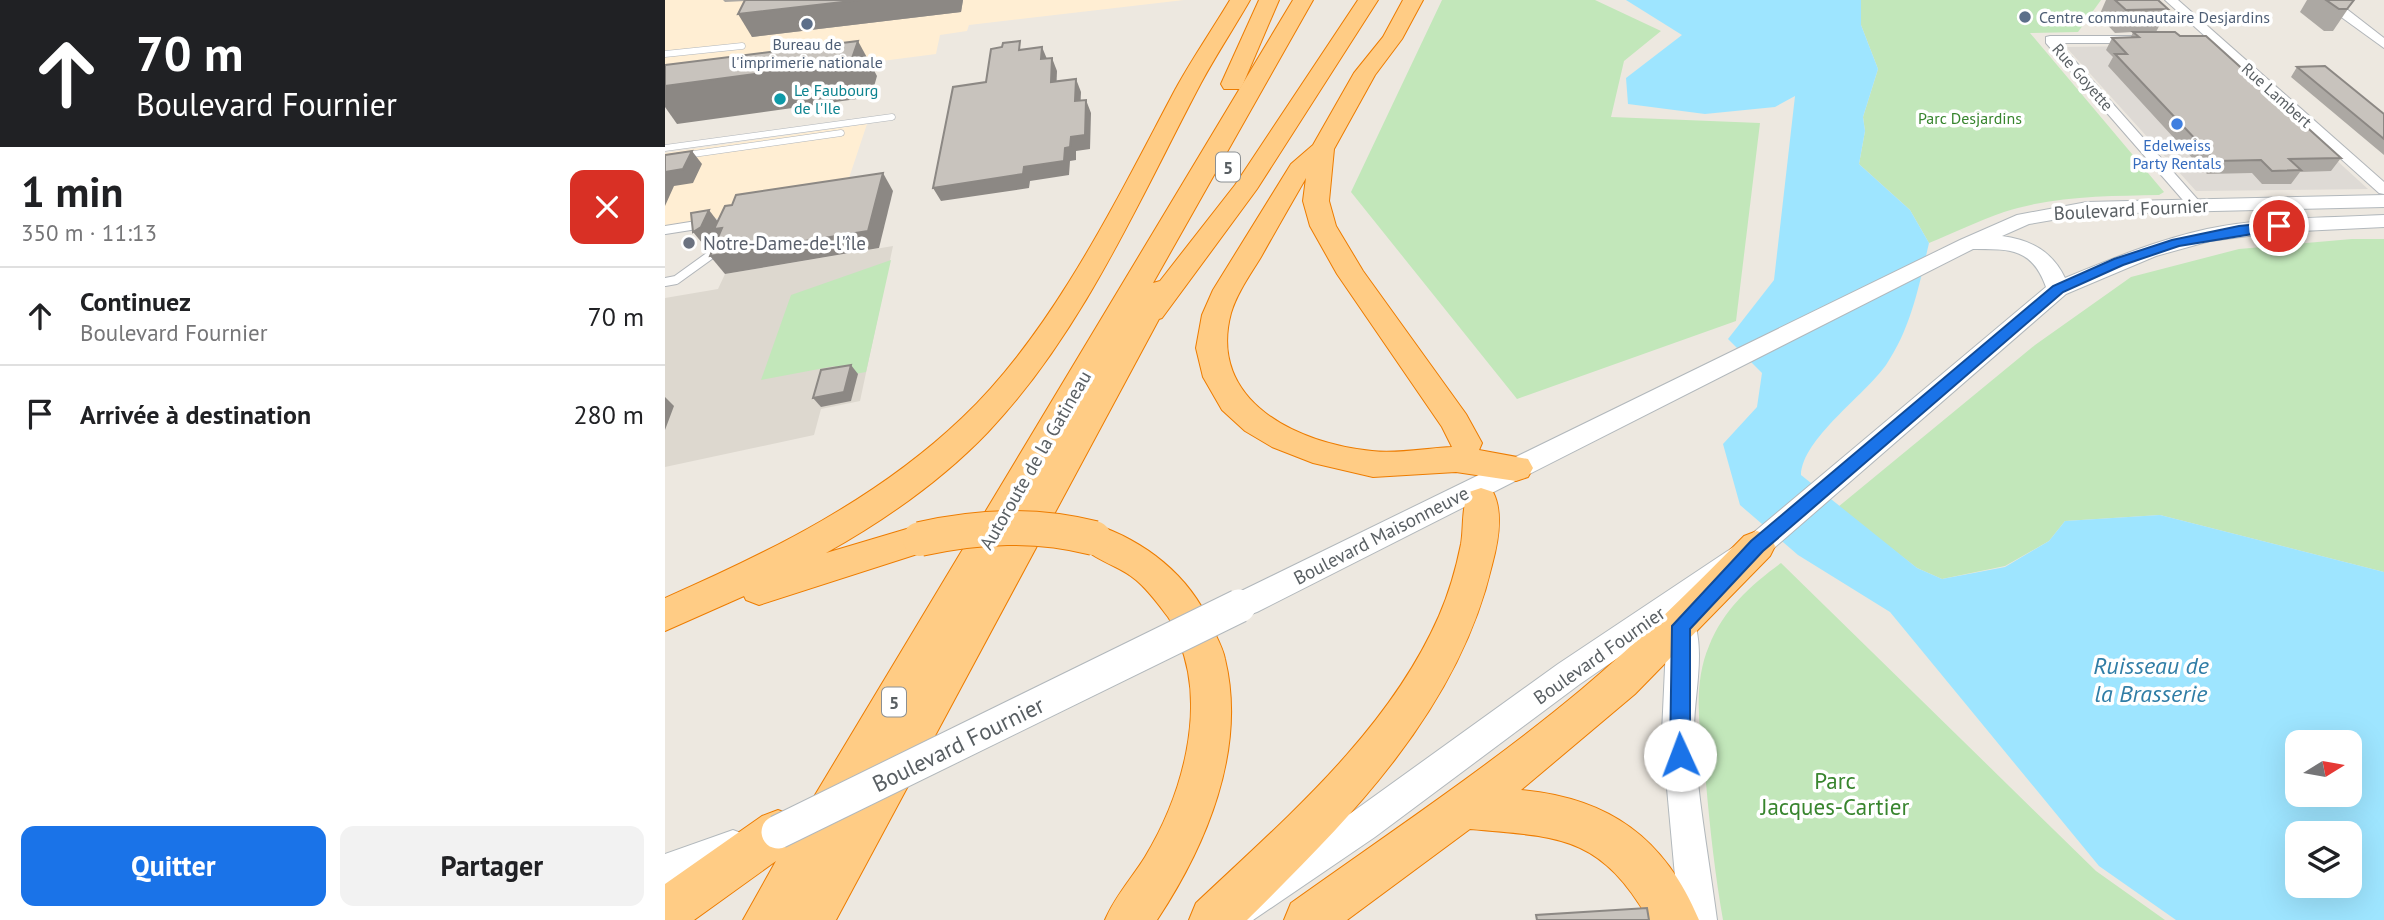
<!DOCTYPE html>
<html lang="fr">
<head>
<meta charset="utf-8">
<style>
  :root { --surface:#fff; --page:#f2f2f2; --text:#202124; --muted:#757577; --line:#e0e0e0; --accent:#1a73e8 }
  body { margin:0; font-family:"PT Sans",sans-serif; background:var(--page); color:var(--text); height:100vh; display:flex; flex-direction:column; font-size:26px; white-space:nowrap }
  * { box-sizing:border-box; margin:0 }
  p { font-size:23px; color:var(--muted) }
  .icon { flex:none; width:38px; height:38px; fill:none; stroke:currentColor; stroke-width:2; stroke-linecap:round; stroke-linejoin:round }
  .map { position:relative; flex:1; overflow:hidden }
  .panel { display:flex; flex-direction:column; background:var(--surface); width:665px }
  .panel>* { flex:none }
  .guide { background:#202124; color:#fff; overflow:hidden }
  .needle { width:46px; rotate:79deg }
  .buttons { position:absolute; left:1620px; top:730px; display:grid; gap:14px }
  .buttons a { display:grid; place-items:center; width:77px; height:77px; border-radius:14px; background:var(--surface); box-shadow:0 7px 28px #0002; font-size:35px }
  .pin { position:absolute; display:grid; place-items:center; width:60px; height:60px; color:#fff; margin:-30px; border:4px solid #fff; border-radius:50%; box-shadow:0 2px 7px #0007 }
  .me { position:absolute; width:77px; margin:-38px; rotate:358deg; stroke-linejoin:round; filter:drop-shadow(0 0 5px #0008) }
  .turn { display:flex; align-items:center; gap:24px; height:147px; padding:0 21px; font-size:32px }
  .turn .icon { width:91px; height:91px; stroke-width:2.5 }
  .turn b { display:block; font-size:49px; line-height:60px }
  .round { display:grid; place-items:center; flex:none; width:74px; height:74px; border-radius:14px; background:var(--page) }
  .summary { display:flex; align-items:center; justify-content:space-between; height:119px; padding:0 21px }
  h1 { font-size:42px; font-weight:800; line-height:52px }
  .button { display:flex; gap:14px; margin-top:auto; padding:14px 21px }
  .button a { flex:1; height:80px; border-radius:14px; background:var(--accent); color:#fff; font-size:28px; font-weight:800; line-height:80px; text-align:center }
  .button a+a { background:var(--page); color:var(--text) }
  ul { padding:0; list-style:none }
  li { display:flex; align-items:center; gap:21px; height:98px; padding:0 21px; border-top:2px solid var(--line) }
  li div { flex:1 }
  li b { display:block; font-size:26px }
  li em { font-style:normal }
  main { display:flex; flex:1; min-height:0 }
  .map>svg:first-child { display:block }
  .commercial { fill:#ffeed3 }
  .industrial { fill:#dedad5 }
  .education { fill:#ddd8cf }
  .green { fill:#c2e7ba }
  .water { fill:#9ee5ff; fill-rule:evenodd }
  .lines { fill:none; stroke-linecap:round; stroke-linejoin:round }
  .lane-far1-casing { stroke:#b1b5b9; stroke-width:7 }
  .lane-casing { stroke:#b1b5b9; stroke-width:10 }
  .street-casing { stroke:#b1b5b9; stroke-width:2 }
  .secondary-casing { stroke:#b2b8bc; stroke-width:2 }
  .highway-casing { stroke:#ed7c00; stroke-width:2 }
  .lane-far1 { stroke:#fff; stroke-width:6 }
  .lane { stroke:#fff; stroke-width:8 }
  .street { fill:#fff; fill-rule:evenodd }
  .secondary { fill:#fff; fill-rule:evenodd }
  .highway { fill:#ffcc85; fill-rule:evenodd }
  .secondary-bridge-far1-casing { stroke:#b2b8bc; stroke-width:28; stroke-linecap:butt }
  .secondary-bridge-casing { stroke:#b2b8bc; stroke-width:35; stroke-linecap:butt }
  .highway-bridge-casing { stroke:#ed7c00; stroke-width:36; stroke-linecap:butt }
  .secondary-bridge-far1 { stroke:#fff; stroke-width:26 }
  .secondary-bridge { stroke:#fff; stroke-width:33 }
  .highway-bridge { stroke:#ffcc85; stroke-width:34 }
  .wall { fill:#aca8a3 }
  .shaded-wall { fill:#8c8884 }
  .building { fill:#c8c3bd; stroke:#8c8884; stroke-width:2 }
  .route { fill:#1a73e8; stroke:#114b97; stroke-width:2 }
  .service-dot { fill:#5c6f8a; stroke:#fff; stroke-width:2.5 }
  .culture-dot { fill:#0f9aa8; stroke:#fff; stroke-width:2.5 }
  .shop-dot { fill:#3f7fe0; stroke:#fff; stroke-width:2.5 }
  .worship-dot { fill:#6b7280; stroke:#fff; stroke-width:2.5 }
  .labels { text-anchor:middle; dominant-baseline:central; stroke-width:7; stroke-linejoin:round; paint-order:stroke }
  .far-service-label { font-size:16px; fill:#4e5e75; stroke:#fff; text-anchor:start }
  .far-street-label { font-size:16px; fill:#595f63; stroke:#fff }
  .far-culture-label { font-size:16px; fill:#0d838f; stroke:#fff; text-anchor:start }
  .far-park-label { font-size:16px; fill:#38852e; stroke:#fff }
  .far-shop-label { font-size:16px; fill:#366cbe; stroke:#fff }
  .shield { fill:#fff; stroke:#8b8f92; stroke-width:2 }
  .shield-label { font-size:18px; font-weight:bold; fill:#595f63 }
  .street-label { font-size:19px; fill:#595f63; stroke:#fff }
  .worship-label { font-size:19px; fill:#5b616d; stroke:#fff; text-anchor:start }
  .near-street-label { font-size:23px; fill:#595f63; stroke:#fff }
  .near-park-label { font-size:23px; fill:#38852e; stroke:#fff }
  .near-water-label { font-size:24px; font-style:italic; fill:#307da6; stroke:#fff }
</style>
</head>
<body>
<main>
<section class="panel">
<div class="guide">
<div class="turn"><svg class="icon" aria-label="ahead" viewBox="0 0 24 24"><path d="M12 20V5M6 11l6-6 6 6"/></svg><div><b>70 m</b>Boulevard Fournier</div></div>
</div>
<div class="summary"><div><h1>1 min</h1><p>350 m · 11:13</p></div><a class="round" style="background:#d93025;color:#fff"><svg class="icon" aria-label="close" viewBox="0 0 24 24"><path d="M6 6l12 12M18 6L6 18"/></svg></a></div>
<ul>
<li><svg class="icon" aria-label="ahead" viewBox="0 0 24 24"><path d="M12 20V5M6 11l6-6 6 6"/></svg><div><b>Continuez</b><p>Boulevard Fournier</p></div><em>70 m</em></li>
<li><svg class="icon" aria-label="arrive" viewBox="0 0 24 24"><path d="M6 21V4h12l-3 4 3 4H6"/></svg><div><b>Arrivée à destination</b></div><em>280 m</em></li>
</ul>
<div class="button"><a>Quitter</a><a>Partager</a></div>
</section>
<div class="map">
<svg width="1719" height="920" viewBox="0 0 1719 920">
  <rect width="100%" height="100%" fill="#ede8e0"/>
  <g class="commercial">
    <path d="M0,0h519l-215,25 -2,6 -27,4 -4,19 -271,35z"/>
    <path d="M202,124l-25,75 -177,27v-73z"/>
  </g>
  <path class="industrial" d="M1545,45l158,144 -172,2 -130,-144z"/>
  <path class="education" d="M228,246l-33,155 -39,8 -7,26 -149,32v-169l53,-9 7,-15z"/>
  <g class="green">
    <path d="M777,0h153l66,31 -37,30 -13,56 149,6 -24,198 -219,78 -166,-207z"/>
    <path d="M1196,0h240l-23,32 -48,1 134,159 -5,3c-51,1 -106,1 -155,17 -26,9 -51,21 -75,31l-19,-33 -51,-46 6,-33 -2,-14 15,-48 -17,-44z"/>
    <path d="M1687,239h32v333l-224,-57 -95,6 -16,20 -44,25 -63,13 -25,-11 -79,-61 197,-162 96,-68 108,-28z"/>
    <path d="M226,260l-25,112 -33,6 2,-12 -74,14 30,-85z"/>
    <path d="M1116,563l315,308 69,49h-442c-8,-46 -13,-91 -17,-137 -5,-45 -15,-95 3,-137 14,-36 42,-61 72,-83z"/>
  </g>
  <path class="water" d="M961,0h235v25l17,44 -15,48 2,14 -6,33 51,46 19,33c-10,43 -18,85 -43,122 -21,30 -84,74 -85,110l116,93 25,11 63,-12 44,-26 16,-20 95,-6 224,57v348h-208l-77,-54 -209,-254 -92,-57 -58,-50 -17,-61 34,-37 5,-34 -34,-34 46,-59 21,-184 -20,11 -70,7 -77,-10 -2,-26 56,-43zM1633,742h52v52h-52zM1633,833h52v53h-52z"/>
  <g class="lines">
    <g class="lane-far1-casing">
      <g id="lane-far1">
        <path d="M0,54l77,-8"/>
        <path d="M0,148l227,-31"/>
        <path d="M0,158l176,-25"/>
      </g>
    </g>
    <g class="lane-casing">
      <g id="lane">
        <path d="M0,230l38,-6"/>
        <path d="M0,282l11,-2 43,-31"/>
      </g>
    </g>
    <g class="street-casing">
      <g id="street">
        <path d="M1500,0h13l206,182v12l-5,-1z"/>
        <path d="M1658,0h12l49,38v10l-47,-34z"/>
        <path d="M1385,36h92v6l-4,1h-79l140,158 2,3 -2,3h-10l-143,-164v-6z"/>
      </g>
    </g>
    <g class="secondary-casing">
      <g id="secondary">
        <path d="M1719,195v12l-297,7 -58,10 -27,12c29,4 50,15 63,42 46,-19 92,-38 142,-49 58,-12 118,-11 177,-14v12l-105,5 -69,9 -54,15 -90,38 -299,260 -85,59 10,4c15,31 1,82 2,117 3,61 15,125 23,186h-38l-17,-187 5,-109 -87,60 -205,153 -122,83h-52l6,-13 144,-94 207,-149 189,-126 299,-251c-14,-39 -36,-38 -73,-38l-716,363 -11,4 -11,-4 -4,-9 4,-9 725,-354 57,-25 70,-13z"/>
        <path d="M68,830l13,5 5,13 -5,13 -81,29v-36z"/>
      </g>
    </g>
    <g class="highway-casing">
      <g id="highway">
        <path d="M565,0h20c-16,28 -34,55 -49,83 -63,119 -119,250 -213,349 -46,48 -103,88 -162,121l94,-28 13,4 5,10 -5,10 -174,56 -13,-5 -2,-4 -79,35v-33c107,-47 212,-99 297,-180 91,-86 155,-219 213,-328 17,-31 37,-60 55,-90z"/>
        <path d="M594,0h20l-36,84 -3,5h-16l-3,-5z"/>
        <path d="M628,0h20l-160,283 7,-2 75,-96 123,-185h20l-121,189 -95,129 -3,1 -323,601h-93l33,-59 -82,59h-29v-36l97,-68 16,-6 16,6 3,9z"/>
        <path d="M738,0h20l-21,39 -27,36 -41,74 -5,52 7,25 27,45 103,143 16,29 -3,7 49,9 5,9 -5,9 -12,4 -60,-9 -83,5 -60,-14 -41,-16 -27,-16 -23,-21 -19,-33 -7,-29 6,-33 11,-25 78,-126 22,-19 41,-72 29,-36zM641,178l-3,23 7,25 27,48 105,153 10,20c-26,1 -53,7 -80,4 -73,-7 -165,-49 -141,-138 6,-20 19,-38 30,-56 15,-27 30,-53 45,-79z"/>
        <path d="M816,488l12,4c11,21 5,51 -1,73 -34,146 -143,254 -245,355h-58l7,-17c90,-85 192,-171 243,-287 10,-23 17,-47 22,-72 3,-17 0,-36 8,-52z"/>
        <path d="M429,524c51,17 95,51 117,101 5,11 12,23 14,34 22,91 -19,187 -68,261h-52c10,-24 27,-42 40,-63 37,-61 62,-148 34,-216 -3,-8 -6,-17 -11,-24 -9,-12 -20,-27 -32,-37 -18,-16 -48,-20 -60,-42l5,-10z"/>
        <path d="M1092,531l13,5 5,10 -5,10 -135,138 -114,96c88,8 144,48 178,130h-50c-49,-85 -90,-83 -179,-91l-123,91h-63l7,-17c98,-70 199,-137 291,-214 57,-48 110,-100 162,-153z"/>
      </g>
    </g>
    <use href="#lane-far1" class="lane-far1"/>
    <use href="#lane" class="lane"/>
    <use href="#street" class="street"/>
    <use href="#secondary" class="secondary"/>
    <use href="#highway" class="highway"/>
    <g class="secondary-bridge-far1-casing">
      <path id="secondary-bridge-far1" d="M570,608l11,-5"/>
    </g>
    <g class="secondary-bridge-casing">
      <path id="secondary-bridge" d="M113,832l461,-226"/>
    </g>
    <g class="highway-bridge-casing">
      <path id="highway-bridge" d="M255,539c59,-13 115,-16 174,-1"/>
    </g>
    <use href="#secondary-bridge-far1" class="secondary-bridge-far1"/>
    <use href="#secondary-bridge" class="secondary-bridge"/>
    <use href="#highway-bridge" class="highway-bridge"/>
  </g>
  <g class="wall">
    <path d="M58,0h240l-2,12 -209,25 -7,-36 -20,1z"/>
    <path d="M1441,0h52l10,9 -12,23 24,4 161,122 -10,13 -31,1 -9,12h-29l-10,-11 -45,1 -99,-108 5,-9 -7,-7 6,-12 19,-1 2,-5 -18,1 -16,-17z"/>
    <path d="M1642,0h47l-21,31h-9l-24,-19z"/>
    <path d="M1632,67l87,47v41l-93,-78z"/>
  </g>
  <g class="shaded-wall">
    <path d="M195,0h103l-2,12 -209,25 -14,-23z"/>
    <path d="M193,41l19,35 -6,21 -194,27 -12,-17v-21z"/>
    <path d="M377,47l5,12h-6z"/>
    <path d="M387,58l5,13 -1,24 -5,-13z"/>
    <path d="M411,79l5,13 -1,22 -5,-13z"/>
    <path d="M421,100l5,13 -1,36 -14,2v9l-6,1 -1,14 -39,6 -1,7 -88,13 -8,-13 91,-21 41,-19z"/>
    <path d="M27,151l10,13 -9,19 -19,3 -9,20v-34z"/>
    <path d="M218,173l10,18 -14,57 -154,26 -15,-18z"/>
    <path d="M44,210l13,17 -7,18 -7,5 -15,-18z"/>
    <path d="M186,365l7,9 -7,27 -30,6 -8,-9z"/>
    <path d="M0,397l9,9 -9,24z"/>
  </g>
  <g class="building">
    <path d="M80,0h115l-122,14z"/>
    <path d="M1450,0h43l10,9 -42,1z"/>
    <path d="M1661,0h28l-7,9h-8z"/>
    <path d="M1468,32h42l5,4h26l135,122 -52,1 12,11 -29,1 -11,-11 -45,1 -101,-107h12l-15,-16 27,-1z"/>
    <path d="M193,41l-7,20 -186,25v-21z"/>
    <path d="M355,41l-1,9 23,-3 -1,12 11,-1 -1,24 25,-3 -1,22 11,-1 -1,35 -14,2 -1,10 -5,1 -1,13 -40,6 -1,7 -90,14 20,-101 33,-5 5,-33 11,-2 1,-4z"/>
    <path d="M1660,66l59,48v25l-87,-72z"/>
    <path d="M27,151l-9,18 -18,3v-17z"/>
    <path d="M218,173l-15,58 -158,25 12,-28 -8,1 11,-23 7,-1 4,-10z"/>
    <path d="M44,210l-8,17 -8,5 -2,-19z"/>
    <path d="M186,365l-7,27 -31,6 8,-28z"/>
    <path d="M982,908l2,12h-112l-1,-5z"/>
  </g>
  <path class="route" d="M1614,222l6,4 -2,3 -104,17 -56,19 -60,27 -300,259 -73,78v126l-3,7 -7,3 -7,-3 -3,-7 2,-129 79,-85 302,-255 61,-27 58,-19 67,-14z"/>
  <g class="service-dot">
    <circle cx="1360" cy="17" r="7"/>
    <circle cx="142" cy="24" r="7"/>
  </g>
  <circle class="culture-dot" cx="115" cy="99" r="7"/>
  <circle class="shop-dot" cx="1512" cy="124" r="7"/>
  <circle class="worship-dot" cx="24" cy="243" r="7"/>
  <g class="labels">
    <g class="far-service-label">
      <text x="1374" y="17">Centre communautaire Desjardins</text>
      <text x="142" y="44" text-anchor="middle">Bureau de<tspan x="142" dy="18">l'imprimerie nationale</tspan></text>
    </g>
    <g class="far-street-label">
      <text transform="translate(1418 77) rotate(49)">Rue Goyette</text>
      <text transform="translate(1612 95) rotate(42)">Rue Lambert</text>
    </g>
    <g class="far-culture-label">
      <text x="129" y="90">Le Faubourg<tspan x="129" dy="18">de l'Ile</tspan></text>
    </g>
    <g class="far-park-label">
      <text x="1305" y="118">Parc Desjardins</text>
    </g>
    <g class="far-shop-label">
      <text x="1512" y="145">Edelweiss<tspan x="1512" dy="18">Party Rentals</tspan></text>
    </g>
    <g class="shield">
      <rect x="551" y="152.5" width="24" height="29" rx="5"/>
      <rect x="217" y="687.5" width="24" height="29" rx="5"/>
    </g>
    <g class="shield-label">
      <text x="563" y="167">5</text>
      <text x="229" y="702">5</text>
    </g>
    <g class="street-label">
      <text transform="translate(1466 209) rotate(-3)">Boulevard Fournier</text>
      <text transform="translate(370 460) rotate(-60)">Autoroute de la Gatineau</text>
      <text transform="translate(716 535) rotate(-27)">Boulevard Maisonneuve</text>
      <text transform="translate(934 655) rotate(-35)">Boulevard Fournier</text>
    </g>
    <g class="worship-label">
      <text x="38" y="243">Notre-Dame-de-l'île</text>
    </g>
    <g class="near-street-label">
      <text transform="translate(293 744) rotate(-26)">Boulevard Fournier</text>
    </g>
    <g class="near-park-label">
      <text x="1170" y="780">Parc<tspan x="1170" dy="26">Jacques-Cartier</tspan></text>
    </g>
    <g class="near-water-label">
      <text x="1486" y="665">Ruisseau de<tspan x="1486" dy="28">la Brasserie</tspan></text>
    </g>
  </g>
</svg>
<div class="buttons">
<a><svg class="needle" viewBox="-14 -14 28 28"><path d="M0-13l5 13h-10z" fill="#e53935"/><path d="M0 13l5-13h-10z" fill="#757577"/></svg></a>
<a><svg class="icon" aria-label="layers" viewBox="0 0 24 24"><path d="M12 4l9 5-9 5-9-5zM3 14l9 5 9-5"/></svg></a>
</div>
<div class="pin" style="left:1614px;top:226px;background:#d93025"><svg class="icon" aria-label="arrive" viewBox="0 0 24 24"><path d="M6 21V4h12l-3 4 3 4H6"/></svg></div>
<svg class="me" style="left:1015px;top:755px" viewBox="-20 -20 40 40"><circle r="19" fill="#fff"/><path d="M0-13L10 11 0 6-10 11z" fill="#1a73e8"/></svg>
</div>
</main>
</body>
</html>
